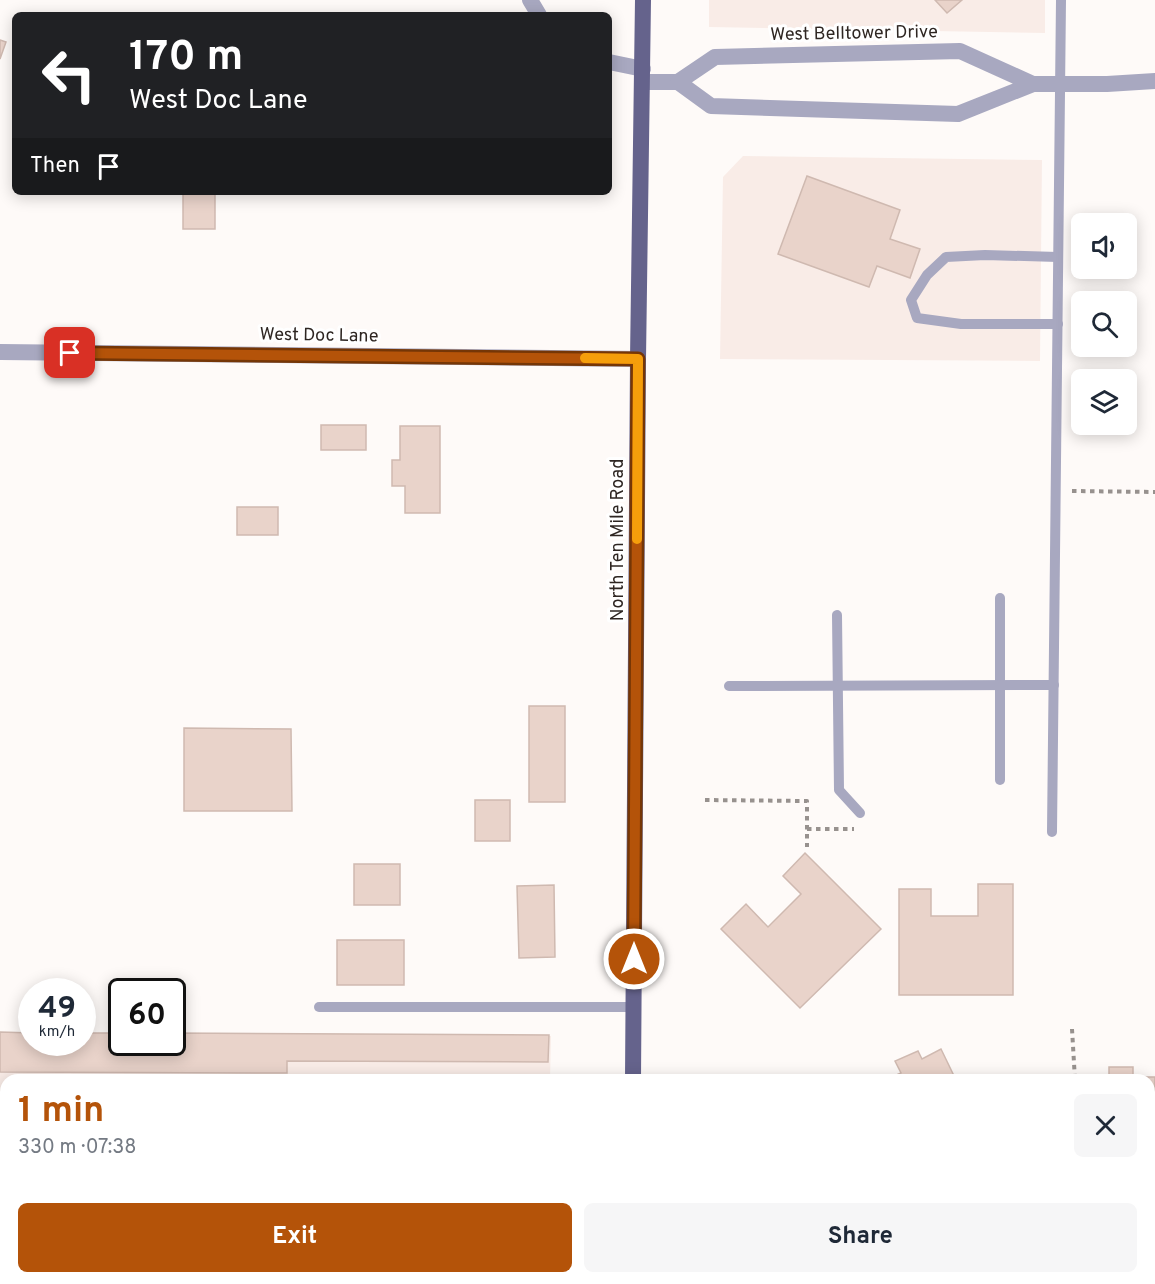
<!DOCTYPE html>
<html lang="en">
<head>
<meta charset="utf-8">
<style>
  :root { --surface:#fff; --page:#f6f6f7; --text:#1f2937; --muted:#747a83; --accent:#b45309 }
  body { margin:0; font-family:Overpass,sans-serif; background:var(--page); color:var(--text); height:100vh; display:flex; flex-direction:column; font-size:22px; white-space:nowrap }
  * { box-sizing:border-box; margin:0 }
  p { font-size:20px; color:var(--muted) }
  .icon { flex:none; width:33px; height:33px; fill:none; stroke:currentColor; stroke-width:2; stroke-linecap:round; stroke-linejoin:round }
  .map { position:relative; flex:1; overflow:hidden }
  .sheet { position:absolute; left:0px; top:1074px; width:1155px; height:210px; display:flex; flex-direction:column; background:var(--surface); border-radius:18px 18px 0 0; box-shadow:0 3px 15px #0003 }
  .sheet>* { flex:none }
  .banner { position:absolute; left:12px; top:12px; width:600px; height:183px; border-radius:9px; box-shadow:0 3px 15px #0003; background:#202124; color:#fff; overflow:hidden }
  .buttons { position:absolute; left:1071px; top:213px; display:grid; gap:12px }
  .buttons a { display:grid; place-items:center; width:66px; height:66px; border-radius:9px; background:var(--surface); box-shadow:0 3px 15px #0003; font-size:30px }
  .speed { position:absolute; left:18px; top:978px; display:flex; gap:12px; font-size:30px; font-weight:700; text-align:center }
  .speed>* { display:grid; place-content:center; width:78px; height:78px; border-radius:50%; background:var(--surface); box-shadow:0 3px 15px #0003; line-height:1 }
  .speed small { font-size:15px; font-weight:400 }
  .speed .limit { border:3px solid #111; border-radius:9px; background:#fff; color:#111 }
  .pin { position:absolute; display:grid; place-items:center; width:51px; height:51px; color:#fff; margin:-26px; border-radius:12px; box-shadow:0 3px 9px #0006 }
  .me { position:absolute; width:66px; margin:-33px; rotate:0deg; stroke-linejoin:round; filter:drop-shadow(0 0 4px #0008) }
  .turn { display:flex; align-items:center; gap:21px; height:126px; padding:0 18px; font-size:27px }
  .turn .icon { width:78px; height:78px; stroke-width:2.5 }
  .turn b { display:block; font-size:42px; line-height:51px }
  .then { display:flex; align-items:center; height:57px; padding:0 18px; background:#0003; gap:12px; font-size:22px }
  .round { display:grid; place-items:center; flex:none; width:63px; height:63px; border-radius:9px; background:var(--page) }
  .overview { display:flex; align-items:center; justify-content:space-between; height:102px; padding:0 18px }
  h1 { font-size:36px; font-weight:700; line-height:45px; color:var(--accent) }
  .button { display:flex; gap:12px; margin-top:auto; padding:12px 18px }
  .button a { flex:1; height:69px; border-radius:9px; background:var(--accent); color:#fff; font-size:24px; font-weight:700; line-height:69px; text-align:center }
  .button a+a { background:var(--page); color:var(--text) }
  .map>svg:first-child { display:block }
  .built { fill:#f9ece7 }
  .building { fill:#e9d3ca; stroke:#cfb9b0; stroke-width:1.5 }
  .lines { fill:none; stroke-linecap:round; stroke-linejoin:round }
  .path { stroke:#97918e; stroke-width:4; stroke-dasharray:4.5 4.5; stroke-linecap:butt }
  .service { stroke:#a8a8c0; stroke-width:10 }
  .minor { stroke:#a8a8c0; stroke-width:16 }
  .tertiary { stroke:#a8a8c0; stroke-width:16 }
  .primary { stroke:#65638c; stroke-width:16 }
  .route-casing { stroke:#753606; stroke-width:15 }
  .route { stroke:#b45309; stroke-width:10 }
  .slow { stroke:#f59e0b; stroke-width:10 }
  .labels { text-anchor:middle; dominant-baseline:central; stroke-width:6; stroke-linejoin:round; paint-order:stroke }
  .street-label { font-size:18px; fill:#2e2622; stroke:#fff }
</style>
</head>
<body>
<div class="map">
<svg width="1155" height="1284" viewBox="0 0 1155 1284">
  <rect width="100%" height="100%" fill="#fefaf8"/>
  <g class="built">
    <path d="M709,0h336v33l-336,-6z"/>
    <path d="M743,156l299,4 -2,201 -320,-2 3,-182z"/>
    <path d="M0,1033h31l1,9h140l1,-8 378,2 -1,44h-544v198h543v6h-549z"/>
  </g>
  <g class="building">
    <path d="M935,0h27l-15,13z"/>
    <path d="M0,40l6,2 -6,17z"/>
    <path d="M807,176l93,34 -10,29 30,10 -10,29 -33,-12 -8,21 -91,-33z"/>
    <rect x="183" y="192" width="32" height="37"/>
    <rect x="321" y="425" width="45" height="25"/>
    <path d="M400,426h40v87h-35v-27h-13v-26h8z"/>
    <rect x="237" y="507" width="41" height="28"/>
    <rect x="529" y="706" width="36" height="96"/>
    <path d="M184,728l107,1 1,82h-108z"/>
    <rect x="475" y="800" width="35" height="41"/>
    <path d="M805,853l76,76 -81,79 -79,-79 25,-25 22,23 33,-33 -18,-18z"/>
    <rect x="354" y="864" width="46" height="41"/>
    <path d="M978,884h35v111h-114v-106h32v27h47z"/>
    <path d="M554,885l1,72 -36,1 -2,-72z"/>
    <rect x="337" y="940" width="67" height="45"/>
    <path d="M0,1032l32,1v9h50v-9h40v9h50v-9l377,2 -1,27 -261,-1v12l-287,-1z"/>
    <path d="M941,1049l15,31h-71l16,-7 -6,-12 23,-10 4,8z"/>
    <path d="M1109,1067h24v10h22v64h-6v-61h-61v-4l21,1z"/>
    <path d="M986,1077l56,1v2h-56z"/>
    <rect x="20" y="1278" width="55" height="5"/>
    <rect x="102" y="1278" width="43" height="6"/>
    <rect x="171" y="1278" width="43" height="6"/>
    <rect x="241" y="1278" width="43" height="6"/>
    <path d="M920,1278h65v5l-65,1z"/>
    <rect x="997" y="1278" width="62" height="6"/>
    <rect x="1081" y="1278" width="67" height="6"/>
    <path d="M763,1279l56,1v4h-56z"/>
  </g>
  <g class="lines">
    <g class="path">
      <path d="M1072,491l83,1"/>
      <path d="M705,800l102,1v46"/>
      <path d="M807,829h47"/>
      <path d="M1072,1029l3,51"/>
    </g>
    <g class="service">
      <path d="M1058,324h-97l-44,-6 -6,-18 16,-25 19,-18 39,-2 73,2"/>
      <path d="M1000,598v182"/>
      <path d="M837,615l2,175 21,23"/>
      <path d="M729,686l325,-1"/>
      <path d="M1052,832l9,-832"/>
      <path d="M319,1007h315"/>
    </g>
    <g class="minor">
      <path d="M530,0l9,15"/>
      <path d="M609,62l34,7"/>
      <path d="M0,352l638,7"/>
      <path d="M1149,1195h6"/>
      <path d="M879,1278v6"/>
    </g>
    <g class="tertiary">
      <path d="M643,82h35"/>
      <path d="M1033,84l-73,-33 -245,6 -37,25 33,24 247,8 75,-30h74l48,-3"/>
    </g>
    <g class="primary">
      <path d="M633,1080l5,-721 5,-359"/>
      <path d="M632,1284v-6"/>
    </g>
  </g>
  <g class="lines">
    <g class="route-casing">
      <path id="route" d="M70,353l568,6 -4,600"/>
    </g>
    <use href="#route" class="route"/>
    <path class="slow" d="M585,358l53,1 -1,180"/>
  </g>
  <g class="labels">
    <g class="street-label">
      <text transform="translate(854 34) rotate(-1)">West Belltower Drive</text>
      <text transform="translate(319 336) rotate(1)">West Doc Lane</text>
      <text transform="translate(618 540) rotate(-90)">North Ten Mile Road</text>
    </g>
  </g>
</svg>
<div class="buttons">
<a><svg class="icon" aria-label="sound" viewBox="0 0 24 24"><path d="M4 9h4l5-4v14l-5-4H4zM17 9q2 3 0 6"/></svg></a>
<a><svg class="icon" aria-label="search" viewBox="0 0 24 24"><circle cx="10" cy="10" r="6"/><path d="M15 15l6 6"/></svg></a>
<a><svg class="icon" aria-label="layers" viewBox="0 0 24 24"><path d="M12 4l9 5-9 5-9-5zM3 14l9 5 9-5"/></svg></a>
</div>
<div class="speed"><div>49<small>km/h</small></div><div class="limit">60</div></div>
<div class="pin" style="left:70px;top:353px;background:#d93025"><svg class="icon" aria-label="arrive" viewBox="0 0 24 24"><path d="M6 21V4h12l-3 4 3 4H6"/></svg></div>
<svg class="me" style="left:634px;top:959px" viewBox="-20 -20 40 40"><circle r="17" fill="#b45309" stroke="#fff" stroke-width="3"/><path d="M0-11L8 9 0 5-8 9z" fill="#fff"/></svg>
<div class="banner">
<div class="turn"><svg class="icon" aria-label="left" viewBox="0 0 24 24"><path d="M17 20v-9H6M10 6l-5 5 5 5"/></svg><div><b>170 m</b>West Doc Lane</div></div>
<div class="then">Then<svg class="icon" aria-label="arrive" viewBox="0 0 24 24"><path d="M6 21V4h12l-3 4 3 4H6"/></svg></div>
</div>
<section class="sheet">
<div class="overview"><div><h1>1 min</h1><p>330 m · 07:38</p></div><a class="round"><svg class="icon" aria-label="close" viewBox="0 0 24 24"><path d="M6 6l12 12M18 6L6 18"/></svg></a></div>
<div class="button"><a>Exit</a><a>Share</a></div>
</section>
</div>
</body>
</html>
